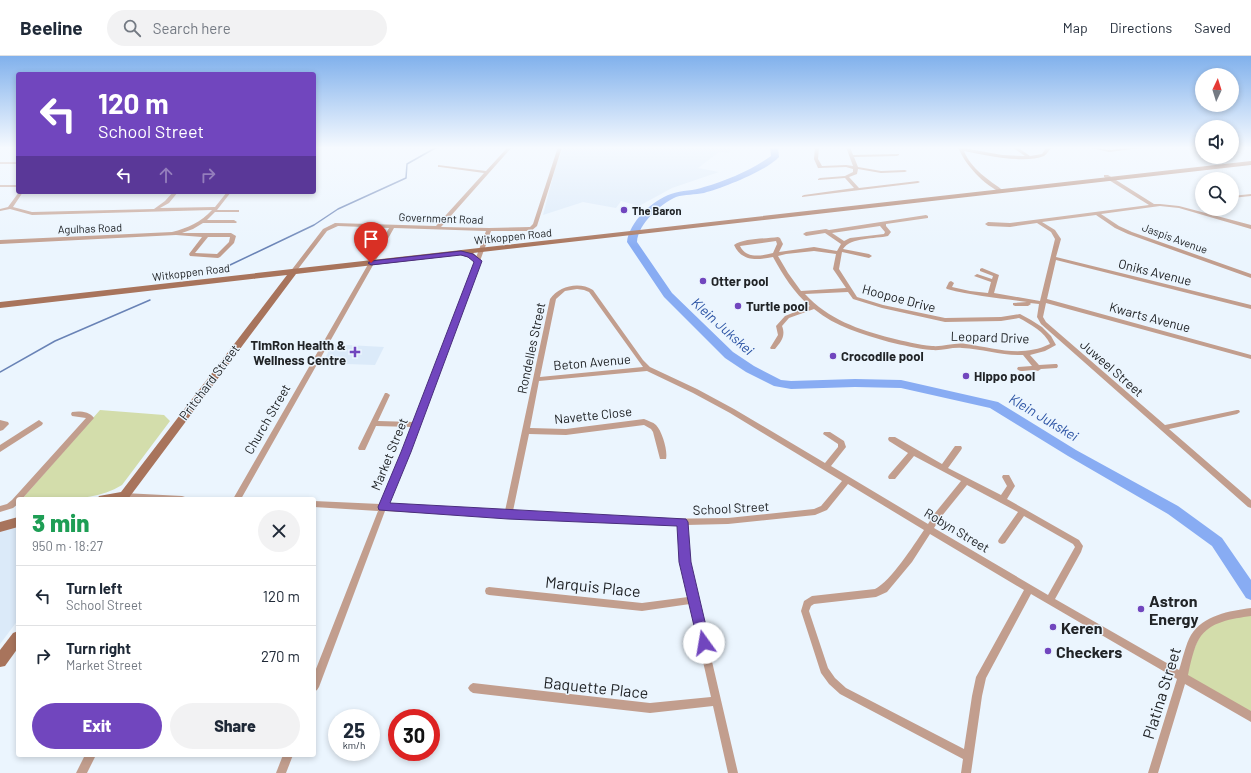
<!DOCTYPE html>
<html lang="en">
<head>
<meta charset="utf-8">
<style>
  :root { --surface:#fff; --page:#f2f2f3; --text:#1f2937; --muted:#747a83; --line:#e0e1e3; --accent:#7146be }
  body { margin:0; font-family:Barlow,sans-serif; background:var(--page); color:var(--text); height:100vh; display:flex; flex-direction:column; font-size:15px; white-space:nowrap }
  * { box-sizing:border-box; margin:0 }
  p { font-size:13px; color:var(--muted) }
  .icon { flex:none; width:22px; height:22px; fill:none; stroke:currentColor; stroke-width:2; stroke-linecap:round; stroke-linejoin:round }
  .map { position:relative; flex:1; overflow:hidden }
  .details { position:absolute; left:16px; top:441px; width:300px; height:260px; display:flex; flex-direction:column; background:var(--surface); border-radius:4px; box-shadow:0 2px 6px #0003 }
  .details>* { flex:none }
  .hud { position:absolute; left:16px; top:16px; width:300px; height:122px; border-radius:4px; box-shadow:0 2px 6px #0003; background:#7146be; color:#fff; overflow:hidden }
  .needle { width:26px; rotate:4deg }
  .buttons { position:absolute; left:1195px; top:12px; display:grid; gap:8px }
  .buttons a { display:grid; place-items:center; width:44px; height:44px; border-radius:50%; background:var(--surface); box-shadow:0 2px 6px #0003; font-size:20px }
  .speed { position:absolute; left:328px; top:653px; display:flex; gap:8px; font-size:20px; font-weight:700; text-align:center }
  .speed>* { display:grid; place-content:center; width:52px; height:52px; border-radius:50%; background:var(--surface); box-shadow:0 2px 6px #0003; line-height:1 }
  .speed small { font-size:10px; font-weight:400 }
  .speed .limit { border:6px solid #d22; background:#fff; color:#111 }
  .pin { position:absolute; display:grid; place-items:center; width:34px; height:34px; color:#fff; margin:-41px -17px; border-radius:50% 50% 50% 0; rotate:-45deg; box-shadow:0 0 4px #0007 }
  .pin .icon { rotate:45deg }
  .me { position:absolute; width:44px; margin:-22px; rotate:347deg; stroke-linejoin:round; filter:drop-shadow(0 0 3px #0008) }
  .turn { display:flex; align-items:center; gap:14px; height:84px; padding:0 16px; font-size:18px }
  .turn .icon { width:52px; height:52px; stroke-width:2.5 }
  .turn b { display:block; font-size:28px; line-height:34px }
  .lanes { display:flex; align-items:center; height:38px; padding:0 16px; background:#0003; justify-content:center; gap:20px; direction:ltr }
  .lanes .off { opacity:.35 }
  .round { display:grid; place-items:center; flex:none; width:42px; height:42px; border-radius:21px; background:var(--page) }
  .summary { display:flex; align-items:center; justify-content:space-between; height:68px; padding:0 16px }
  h1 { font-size:24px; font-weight:800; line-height:30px; color:#1e9e55 }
  .button { display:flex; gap:8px; margin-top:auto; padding:8px 16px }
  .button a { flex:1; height:46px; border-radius:24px; background:var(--accent); color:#fff; font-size:16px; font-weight:800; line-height:46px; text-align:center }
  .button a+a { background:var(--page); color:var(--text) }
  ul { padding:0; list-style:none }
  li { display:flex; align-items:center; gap:12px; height:60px; padding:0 16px; border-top:1px solid var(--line) }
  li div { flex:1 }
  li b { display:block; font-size:15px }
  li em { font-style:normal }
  header { display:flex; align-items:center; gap:24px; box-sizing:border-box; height:56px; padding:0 20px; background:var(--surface); border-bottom:1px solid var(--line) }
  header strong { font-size:19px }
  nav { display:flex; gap:22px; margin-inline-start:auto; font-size:14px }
  .search { width:280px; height:36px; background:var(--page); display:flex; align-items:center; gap:10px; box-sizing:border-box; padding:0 14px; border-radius:22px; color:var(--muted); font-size:15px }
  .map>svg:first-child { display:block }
  .built { fill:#dbeaf9 }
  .green { fill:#d3ddab }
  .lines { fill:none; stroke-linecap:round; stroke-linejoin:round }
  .stream { stroke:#6983b6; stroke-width:1.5 }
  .river { fill:#88acf3; fill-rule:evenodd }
  .street { fill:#c29e8e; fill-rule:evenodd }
  .secondary { fill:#a8745c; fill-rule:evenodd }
  .route { fill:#7146be; stroke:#492e7c }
  .poi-dot { fill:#7146be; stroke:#ebf5fe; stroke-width:1.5 }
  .labels { text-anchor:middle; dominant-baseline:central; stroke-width:3; stroke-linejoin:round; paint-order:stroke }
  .far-poi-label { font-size:11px; font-weight:bold; fill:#212427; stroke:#ebf5fe; text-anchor:start }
  .far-street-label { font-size:11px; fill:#212427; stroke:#ebf5fe }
  .street-label { font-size:13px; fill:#212427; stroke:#ebf5fe }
  .poi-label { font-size:13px; font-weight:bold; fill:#212427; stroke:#ebf5fe; text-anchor:start }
  .water-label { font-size:14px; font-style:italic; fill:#2b53a4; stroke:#ebf5fe }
  .near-street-label { font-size:16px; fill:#212427; stroke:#ebf5fe }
  .near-poi-label { font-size:16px; font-weight:bold; fill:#212427; stroke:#ebf5fe; text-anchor:start }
</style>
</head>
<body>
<header>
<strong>Beeline</strong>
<div class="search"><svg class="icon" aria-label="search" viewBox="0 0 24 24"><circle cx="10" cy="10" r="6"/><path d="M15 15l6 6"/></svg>Search here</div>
<nav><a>Map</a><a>Directions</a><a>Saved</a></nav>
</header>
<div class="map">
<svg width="1251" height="717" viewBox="0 0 1251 717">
  <rect width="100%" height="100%" fill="#ebf5fe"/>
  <g class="built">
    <path d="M564,91l35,1 133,-1 -3,6 -10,-1 -21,16 21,4 -47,16 -33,18 -18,-5 -5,7 -33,-6 -40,13 13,-50z"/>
    <path d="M330,288l54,3 -9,18 -57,-2 6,-3 7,-13 -2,-1z"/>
    <path d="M18,471v93l-18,24v-113z"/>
  </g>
  <g class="green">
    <path d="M100,354l64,5 6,6 -48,64c-29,18 -67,14 -100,14z"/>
    <path d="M1251,558v100l-68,-40 23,-52z"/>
  </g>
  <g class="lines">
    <g class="stream">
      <path d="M230,209l84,-40 24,-16 68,-31 1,-14 30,-17"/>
      <path d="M0,316l55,-31 95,-41"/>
    </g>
    <path class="river" d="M770,91h8l1,10c-13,14 -56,31 -75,36 -9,2 -19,1 -28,4 -16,7 -38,27 -39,45l35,51 61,59 21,14 27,14 10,1 64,-2 46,1 97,22 78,48 102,56 44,32 29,42v20l-5,-2 -34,-52 -44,-32 -100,-58 -78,-48 -89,-20 -46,-1 -64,2 -17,-3 -28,-14 -21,-14 -61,-61 -37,-55c2,-20 26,-42 44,-48 11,-4 23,-3 33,-7 24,-7 47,-17 67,-31z"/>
    <g class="street">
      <path d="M508,91h4l-71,80 48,1 41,-1 3,-3 25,-77h4l-25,79 -6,5h-40l-81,221 -22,53 117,6 45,-212c9,-13 29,-18 43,-9l50,70 7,7 47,22 37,20 91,54 13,-16v-3l-15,-10 1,-2h6l14,9 2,6 -15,19 97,58 7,-11 26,-32 -47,-25 -19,23h-6l-1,-2 1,-2 19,-22 -19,-12 -1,-2 1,-2h6l47,27 13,-18h6l1,2 -1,2 -13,18 53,27 6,-9 -5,-9 1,-2h6l6,11 -8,13 72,41 4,6 -2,6 -26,47 124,71c3,-9 7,-27 12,-35 13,-20 38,-24 60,-27v8c-19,3 -41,5 -52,23 -5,8 -9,26 -11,36l63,36v11l-66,-38 -27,89h-10l29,-94 -146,-85 -45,84 -4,18 -11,77h-10l2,-14 -123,-65 -11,-10 -8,-11 -20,-62 3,-10 8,-5 63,-7c16,-8 38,-43 49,-59l-76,-46 -21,26 -12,5 -87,9 -42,1 4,42 48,206h-10l-15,-67 -63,7 -177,-20 -3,-2 -2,-3 2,-3 3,-2 177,20 61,-6 -21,-93 -48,7 -153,-16 -3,-1 -1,-3 1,-3 3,-1 153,16 46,-6 -6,-30 -4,-42h-25l-268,-14 -66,176 -2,3 -3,2v-18l64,-163 -64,-4v-6l66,3 32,-77 -36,-1 -11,24h-6l-1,-2 27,-55h2l3,2 -12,26 36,1 72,-191 -92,-3 -153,271h-8l156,-271 -51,-2 -11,5 -32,42 -2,1 -3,-2 33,-43 12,-6 101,3 48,-53 -44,-6h-2v-2l48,6zM577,233l7,1 5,2 54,75 -103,10 16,-78 9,-8zM647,315l46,22 37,20 112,68 -21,25 -7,3 -86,9 -75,1 -140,-8 16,-77 37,1 78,-10 7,4 2,3 7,27h6c2,-8 -4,-28 -10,-34 -3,-3 -8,-4 -12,-6l-78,10 -36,-1 9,-47zM967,429l51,27 -19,27 -1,2 1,2 3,1 3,-1 19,-27 49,28 2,3 -27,48 -114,-67 7,-11zM930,478l94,56 -48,87 -4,19 -8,53 -118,-61 -11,-10 -7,-10 -19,-57 2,-5 3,-2 62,-7 11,-5 25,-30z"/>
      <path d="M815,91h4l-1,12 4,7 24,-1 7,1 -7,-19h4l3,8 46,-1v1l-2,1 -43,1 4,10 23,4 24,-1 2,1 -2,1 -24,1 -23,-4 -1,5 -8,3 10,11 59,-7 2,1 -2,1 -116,14v-1l2,-1 50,-7 -9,-10 -27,2v-1l2,-1 25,-2 8,-4v-3l-7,-2 -28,1 -4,-9z"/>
      <path d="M958,91l44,8 21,1h2l-13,-9h5l13,9 12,-2 5,-7h5c-3,3 -5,7 -8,9 -20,8 -60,-1 -80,-5 7,18 25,29 40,40v1l-2,1c-18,-8 -37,-28 -44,-46z"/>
      <path d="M1088,91c8,0 15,3 23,3 10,-1 21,-3 32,-3l-2,1 -32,4z"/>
      <rect x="0" y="106" width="18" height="2"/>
      <path d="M1104,119h4l46,29h6l19,2 72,19v4l-72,-21 -19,-2 -59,8 18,12 13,6 119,42v4l-123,-44 -13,-6 -19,-13 -54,7 13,8 6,9 -5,18 195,48v4l-195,-49 -9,39 204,56v4l-205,-56 -3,14 3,5 119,103 72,-15h2l1,2 -3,2 -68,15 82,71v8l-3,-1 -207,-183 -4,-7 2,-13 -9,-1 1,1 -3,2h-13l-2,-1v-2l14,-1c-27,-4 -54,-6 -80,-13l-1,-1 3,-6 2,-1 3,2 -2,4 18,4 18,2 3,-11 -17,-6 3,-2 15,5 1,-3 -13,-5v-2l2,-1 17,7 -5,18 46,8 15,-62 -4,-7 -14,-9 -27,4 -22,-1 -3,-2 3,-2 22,1 139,-18 -45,-28z"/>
      <rect x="0" y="129" width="18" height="2"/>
      <path d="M19,136h4l-10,15 19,5 122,-3 11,-8 8,-9h5l-9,11 -9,5 55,-1 12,-15h4l-14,18h22v2h-24l-8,8h27l3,2 -1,1h-33l-10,6 -11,4h49l5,3 -2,7 -14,14 -2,1 -28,-2 -1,-2 13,-17 -26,-2 -176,9v-4l172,-8c16,-4 29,-10 40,-22l-180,5 -22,-6 -10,2v-2l8,-2zM208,181h22l-1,5 -12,12 -22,-1z"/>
      <path d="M1251,138v2l-19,2v-2z"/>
      <path d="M926,159l2,1v2l-42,6v2l5,6 -3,4c-13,3 -37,1 -45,13l26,5 3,2 -3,2 -27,-6 -3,17 18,28 26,8 62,13 56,-1 19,-3 11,6 11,7 9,9 5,9 -11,6 -15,4 9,10 16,-1h2l1,2 -1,2 -16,1 -3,2c-7,-3 -16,3 -21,-2l1,-2 14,-1 -9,-11c-20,1 -40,-6 -61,-7 -10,-1 -20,3 -30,2 -15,-1 -29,-5 -43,-8 -27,-8 -53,-15 -75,-33l-25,9 -7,8c4,10 -1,16 -7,23h-4l-1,-1 8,-13 -2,-9 9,-10 25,-10c-16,-13 -27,-31 -37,-49 -16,3 -31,5 -39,-12 10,-7 32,-6 44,-8l2,1 3,6 -4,8 35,-5 23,4 4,-7 -16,-11 -19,3 -3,-2 3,-2 20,-3 3,1zM880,170l5,6 -1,2 -34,4 -6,3 -12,-8zM776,185l1,3 -4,9c-12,3 -27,6 -33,-7zM814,195l22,3 -3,15 13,19 -45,3 -13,-18 -10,-17 8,-2zM848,236l5,7 29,9 63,14 56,-1 18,-3c11,6 26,14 31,26 -29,14 -55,4 -84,0 -11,-2 -22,3 -34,2 -14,-1 -28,-5 -41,-8 -32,-8 -63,-19 -86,-44z"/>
      <path d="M72,356c7,-1 17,-1 22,6l-72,81h-4v5l-5,4 -13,4v-6l7,-2 5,-4 74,-82 -14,-2 -1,-2z"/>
      <path d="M0,364l8,2 1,2 -6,6 -3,1z"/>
      <path d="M39,364l4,3 -1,2 -42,27v-7z"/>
      <path d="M124,437l58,3 3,1 1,2h-62l-3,-1 -1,-2 1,-2z"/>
      <path d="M85,699h11l-9,18h-11z"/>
      <path d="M283,699h10l-7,18h-10z"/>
    </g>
    <g class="secondary">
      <path d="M1251,105v4l-778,88 9,8 -4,2 -11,-6 -7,-2 -164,19 -168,225h-31l2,-3 22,-4 166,-217 -287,33v-6z"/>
      <path d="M18,461v10l-18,5v-10z"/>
      <path d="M18,575v17l-13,18 -5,1v-17l13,-17z"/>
    </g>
  </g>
  <linearGradient id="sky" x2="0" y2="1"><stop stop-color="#81b1ec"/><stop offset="0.48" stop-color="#f6faff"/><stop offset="1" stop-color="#f6faff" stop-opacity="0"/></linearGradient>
  <rect width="1251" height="191" fill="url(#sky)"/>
  <path class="route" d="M461,195l12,3 9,7 -71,191 -21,51 296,16 2,3 3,40 19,81 -2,4 -4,2 -4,-2 -2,-4 -19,-81 -2,-36 -169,-7 -129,-9 -1,-3 23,-55 73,-190 -6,-5 -7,-2 -90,10 -3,-2 3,-2z"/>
  <g class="poi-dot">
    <circle cx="624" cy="154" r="4"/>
    <circle cx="703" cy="225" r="4"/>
    <circle cx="738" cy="250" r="4"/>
    <path d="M353 290h4v4h4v4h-4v4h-4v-4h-4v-4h4z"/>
    <circle cx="833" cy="300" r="4"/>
    <circle cx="966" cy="320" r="4"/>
    <circle cx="1141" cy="553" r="4"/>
    <circle cx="1053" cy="571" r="4"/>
    <circle cx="1048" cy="595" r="4"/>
  </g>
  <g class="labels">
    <g class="far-poi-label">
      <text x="632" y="154">The Baron</text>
    </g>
    <g class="far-street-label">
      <text transform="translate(441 162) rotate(2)">Government Road</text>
      <text transform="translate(90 172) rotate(-2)">Agulhas Road</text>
      <text transform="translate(513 180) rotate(-6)">Witkoppen Road</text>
      <text transform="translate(1175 182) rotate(20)">Jaspis Avenue</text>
      <text transform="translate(191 216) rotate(-7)">Witkoppen Road</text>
    </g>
    <g class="street-label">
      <text transform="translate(1155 216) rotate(14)">Oniks Avenue</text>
      <text transform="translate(899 242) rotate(15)">Hoopoe Drive</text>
      <text transform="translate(1150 261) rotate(15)">Kwarts Avenue</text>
      <text transform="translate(990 281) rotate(2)">Leopard Drive</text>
      <text transform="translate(531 292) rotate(-78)">Rondelles Street</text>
      <text transform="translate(592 306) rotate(-5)">Beton Avenue</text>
      <text transform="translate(1112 312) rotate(41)">Juweel Street</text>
      <text transform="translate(209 326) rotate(-53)">Pritchard Street</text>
      <text transform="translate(593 359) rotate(-6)">Navette Close</text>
      <text transform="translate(267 363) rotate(-60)">Church Street</text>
      <text transform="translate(389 398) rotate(-68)">Market Street</text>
      <text transform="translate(731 452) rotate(-3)">School Street</text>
      <text transform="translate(957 474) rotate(31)">Robyn Street</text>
    </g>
    <g class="poi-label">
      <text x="711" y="225">Otter pool</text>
      <text x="746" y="250">Turtle pool</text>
      <text x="346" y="289" text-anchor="end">TimRon Health &amp;<tspan x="346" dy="15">Wellness Centre</tspan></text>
      <text x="841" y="300">Crocodile pool</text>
      <text x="974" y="320">Hippo pool</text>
    </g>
    <g class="water-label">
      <text transform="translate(723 270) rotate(42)">Klein Jukskei</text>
      <text transform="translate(1044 361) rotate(31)">Klein Jukskei</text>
    </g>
    <g class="near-street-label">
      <text transform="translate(593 530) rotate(6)">Marquis Place</text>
      <text transform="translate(596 631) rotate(6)">Baquette Place</text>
      <text transform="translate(1161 637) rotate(-73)">Platina Street</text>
    </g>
    <g class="near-poi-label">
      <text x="1149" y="544">Astron<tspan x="1149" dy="18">Energy</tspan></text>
      <text x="1061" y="571">Keren</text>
      <text x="1056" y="595">Checkers</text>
    </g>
  </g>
</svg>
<div class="buttons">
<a><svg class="needle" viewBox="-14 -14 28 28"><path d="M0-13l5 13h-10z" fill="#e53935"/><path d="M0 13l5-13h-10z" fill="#747a83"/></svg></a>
<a><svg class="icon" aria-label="sound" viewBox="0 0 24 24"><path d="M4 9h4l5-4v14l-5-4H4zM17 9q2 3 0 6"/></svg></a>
<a><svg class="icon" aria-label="search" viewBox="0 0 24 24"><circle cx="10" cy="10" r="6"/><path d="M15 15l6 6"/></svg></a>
</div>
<div class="speed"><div>25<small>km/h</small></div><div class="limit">30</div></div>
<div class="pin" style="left:371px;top:207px;background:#d93025"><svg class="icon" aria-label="arrive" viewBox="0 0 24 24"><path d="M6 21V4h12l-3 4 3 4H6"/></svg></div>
<svg class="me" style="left:704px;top:587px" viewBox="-20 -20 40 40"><circle r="19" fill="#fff"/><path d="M0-13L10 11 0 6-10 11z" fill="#7146be"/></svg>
<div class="hud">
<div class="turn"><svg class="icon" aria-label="left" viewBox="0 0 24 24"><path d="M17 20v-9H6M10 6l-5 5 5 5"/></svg><div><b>120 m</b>School Street</div></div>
<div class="lanes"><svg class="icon" aria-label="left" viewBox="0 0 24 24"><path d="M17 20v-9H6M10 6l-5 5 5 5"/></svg><svg class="icon off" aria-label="ahead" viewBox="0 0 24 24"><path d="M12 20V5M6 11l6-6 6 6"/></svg><svg class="icon off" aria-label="right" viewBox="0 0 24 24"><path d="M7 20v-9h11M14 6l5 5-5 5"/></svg></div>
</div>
<section class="details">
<div class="summary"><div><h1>3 min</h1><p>950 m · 18:27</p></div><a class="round"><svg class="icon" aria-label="close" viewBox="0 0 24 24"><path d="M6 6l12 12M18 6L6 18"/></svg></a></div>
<ul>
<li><svg class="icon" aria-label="left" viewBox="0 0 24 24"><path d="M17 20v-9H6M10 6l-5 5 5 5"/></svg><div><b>Turn left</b><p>School Street</p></div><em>120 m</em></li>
<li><svg class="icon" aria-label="right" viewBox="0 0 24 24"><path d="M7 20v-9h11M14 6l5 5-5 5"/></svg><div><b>Turn right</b><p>Market Street</p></div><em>270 m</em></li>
</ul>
<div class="button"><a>Exit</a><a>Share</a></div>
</section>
</div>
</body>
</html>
